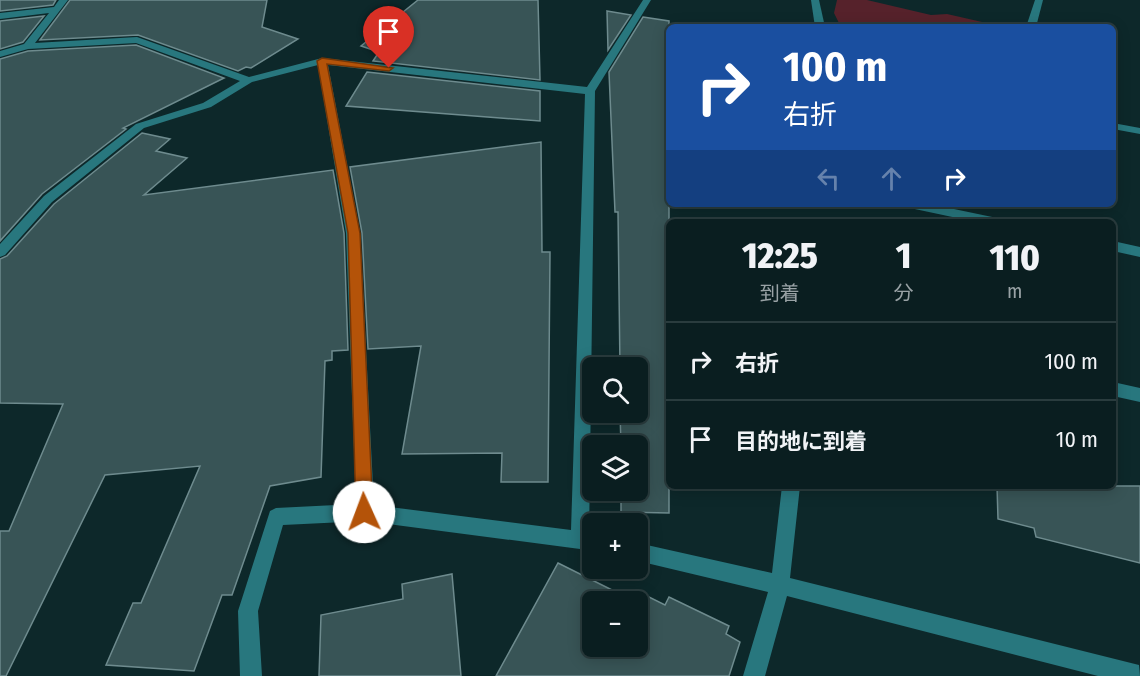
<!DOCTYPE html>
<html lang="ja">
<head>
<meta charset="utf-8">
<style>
  :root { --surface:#0a1e20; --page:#132729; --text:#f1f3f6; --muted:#99a2a5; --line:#2a3c3e }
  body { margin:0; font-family:"Fira Sans Condensed","Noto Sans JP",sans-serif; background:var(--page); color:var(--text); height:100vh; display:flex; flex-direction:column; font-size:22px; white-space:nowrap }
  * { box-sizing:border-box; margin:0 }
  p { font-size:20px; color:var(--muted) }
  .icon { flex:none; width:33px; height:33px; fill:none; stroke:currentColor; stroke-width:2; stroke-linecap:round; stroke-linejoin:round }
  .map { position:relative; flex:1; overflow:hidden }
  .side { position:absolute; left:666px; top:219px; width:450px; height:270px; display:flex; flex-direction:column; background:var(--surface); border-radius:9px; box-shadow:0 3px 15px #0003,0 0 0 2px var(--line) }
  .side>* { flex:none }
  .banner { position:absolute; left:666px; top:24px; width:450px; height:183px; border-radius:9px; box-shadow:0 3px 15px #0003,0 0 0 2px var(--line); background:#1a4fa0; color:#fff; overflow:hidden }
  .buttons { position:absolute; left:582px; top:357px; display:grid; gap:12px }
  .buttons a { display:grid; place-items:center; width:66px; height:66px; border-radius:9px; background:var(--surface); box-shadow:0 3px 15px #0003,0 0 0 2px var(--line); font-size:30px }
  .pin { position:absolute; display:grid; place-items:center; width:51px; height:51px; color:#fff; margin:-62px -26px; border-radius:50% 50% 50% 0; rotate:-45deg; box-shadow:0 0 6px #0007 }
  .pin .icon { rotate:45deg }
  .me { position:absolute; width:66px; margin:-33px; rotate:358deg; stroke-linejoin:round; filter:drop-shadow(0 0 4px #0008) }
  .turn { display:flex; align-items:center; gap:21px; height:126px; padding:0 18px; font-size:27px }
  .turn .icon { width:78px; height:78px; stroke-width:2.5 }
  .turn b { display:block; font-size:42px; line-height:51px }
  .lanes { display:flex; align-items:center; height:57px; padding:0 18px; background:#0003; justify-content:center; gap:30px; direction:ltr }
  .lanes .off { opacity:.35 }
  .eta { display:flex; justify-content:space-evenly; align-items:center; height:102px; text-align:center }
  .eta b { font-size:36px; font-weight:800; line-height:42px }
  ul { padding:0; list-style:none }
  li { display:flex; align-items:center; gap:18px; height:78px; padding:0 18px; border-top:2px solid var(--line) }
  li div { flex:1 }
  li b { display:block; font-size:22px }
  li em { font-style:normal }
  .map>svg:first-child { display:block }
  .green { fill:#56222b }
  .building { fill:#385456; stroke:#6e8b8e; stroke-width:1.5 }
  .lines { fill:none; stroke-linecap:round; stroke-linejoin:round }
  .minor { fill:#28777e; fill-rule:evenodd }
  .route { fill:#b45309; stroke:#753606; stroke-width:1.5 }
</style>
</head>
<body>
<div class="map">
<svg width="1140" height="676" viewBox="0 0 1140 676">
  <rect width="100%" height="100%" fill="#0d282a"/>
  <path class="green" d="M837,0h30l64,15 16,-1 57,13h-163l-7,-14z"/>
  <g class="building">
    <path d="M0,0h56l-3,5 -53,6z"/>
    <path d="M70,0h197l-5,27 36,12 -47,29 -5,-1 -8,4 -100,-36 -98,5z"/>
    <path d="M418,0h120l2,80 -167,-19 6,-9 -18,-6z"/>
    <path d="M607,11l24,4 -23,35z"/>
    <path d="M44,16l-21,26 -23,7v-28z"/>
    <path d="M643,17l26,4v492l-48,-1v-22h17v-44h-17l-1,-34h18v-44h-18l-2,-156h-3l-6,-140z"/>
    <path d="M136,45l88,33 -101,50 3,1 -84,65 -42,47v-182l28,-8z"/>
    <path d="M367,72l173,19v30l-194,-15z"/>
    <path d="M142,133l28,6 -14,12 31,7 -43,37 189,-25 11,63 4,117 -16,1v9l-7,1 -4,116 -51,9 -38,109h-10l-28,76 -88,-6 27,-62h8l59,-137 -95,9 -99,201h-6v-145h9l54,-127 -63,-1v-144l7,-3 47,-52z"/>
    <path d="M541,142l1,110h8l-2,230h-47l1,-29 -100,1 19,-108 -53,3 -6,-116 -12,-66z"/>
    <path d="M997,486h143v77l-104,-26 -2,-9 -36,-9z"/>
    <path d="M558,563l78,39h-44v44h46v-44l5,3 4,-9 18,9 4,-8 60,29 -3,8 14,8 -11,34h-233z"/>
    <path d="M452,574l9,102h-142l2,-61 82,-16 -1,-15z"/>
  </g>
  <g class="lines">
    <g class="minor">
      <path d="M59,0h9l-33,43 102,-6 112,40 73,-19 265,29 56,-87h8l-56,91 -6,449 -2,6 -7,3 -215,-28 -82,4 -25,86 4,65h-22l-2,-65 32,-100 6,-3 80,-4 -10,-271 -28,-168 -66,17 -41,25 -67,21 -92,74 -47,53 -5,2v-13l44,-48 92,-72 67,-21 37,-22 -104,-38 -108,6 -28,8v-6l24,-7 25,-31 -49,6v-6l54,-6zM328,65l257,29 -14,436 -197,-25 -14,-272z"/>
      <path d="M811,0h8l6,27h-10z"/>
      <path d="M1035,0h8l-7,27h-10z"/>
      <path d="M1113,123l27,5v6l-27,-5z"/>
      <path d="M904,204h26l67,14 6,4h-27l-66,-14z"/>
      <path d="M1113,241l27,6v10l-27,-6z"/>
      <path d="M1113,382l27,6v14l-27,-6z"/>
      <path d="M782,486h18l-10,92 349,87 1,11h-42l-311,-80 -22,80h-22l25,-84 -130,-31v-18l134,30z"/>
    </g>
  </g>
  <path class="route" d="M322,58l71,10 -4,3 -62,-7 33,169 13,279 -3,6 -6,2 -5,-2 -3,-6 -8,-279 -31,-172z"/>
</svg>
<div class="buttons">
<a><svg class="icon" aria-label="search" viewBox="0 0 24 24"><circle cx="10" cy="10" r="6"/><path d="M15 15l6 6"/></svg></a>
<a><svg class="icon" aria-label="layers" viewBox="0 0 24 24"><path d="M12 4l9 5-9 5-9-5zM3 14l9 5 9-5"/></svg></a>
<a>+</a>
<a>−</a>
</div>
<div class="pin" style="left:389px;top:68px;background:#d93025"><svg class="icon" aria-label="arrive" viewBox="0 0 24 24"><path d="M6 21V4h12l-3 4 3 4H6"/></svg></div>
<svg class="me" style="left:364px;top:512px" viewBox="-20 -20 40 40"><circle r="19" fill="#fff"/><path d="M0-13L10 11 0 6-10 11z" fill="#b45309"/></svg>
<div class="banner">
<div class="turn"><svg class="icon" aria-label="right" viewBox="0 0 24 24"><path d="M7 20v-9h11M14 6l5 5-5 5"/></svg><div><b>100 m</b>右折</div></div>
<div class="lanes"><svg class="icon off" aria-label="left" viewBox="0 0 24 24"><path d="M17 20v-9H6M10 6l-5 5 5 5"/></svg><svg class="icon off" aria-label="ahead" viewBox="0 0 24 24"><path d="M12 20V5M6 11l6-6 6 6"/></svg><svg class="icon" aria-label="right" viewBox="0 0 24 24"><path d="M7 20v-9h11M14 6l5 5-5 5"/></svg></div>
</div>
<section class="side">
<div class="eta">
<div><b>12:25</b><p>到着</p></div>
<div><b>1</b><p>分</p></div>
<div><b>110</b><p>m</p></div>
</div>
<ul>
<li><svg class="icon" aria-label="right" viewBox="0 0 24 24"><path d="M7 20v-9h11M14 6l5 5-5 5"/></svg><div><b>右折</b></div><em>100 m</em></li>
<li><svg class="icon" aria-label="arrive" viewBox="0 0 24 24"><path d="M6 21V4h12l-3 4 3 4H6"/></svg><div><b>目的地に到着</b></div><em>10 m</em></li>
</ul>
</section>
</div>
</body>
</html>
